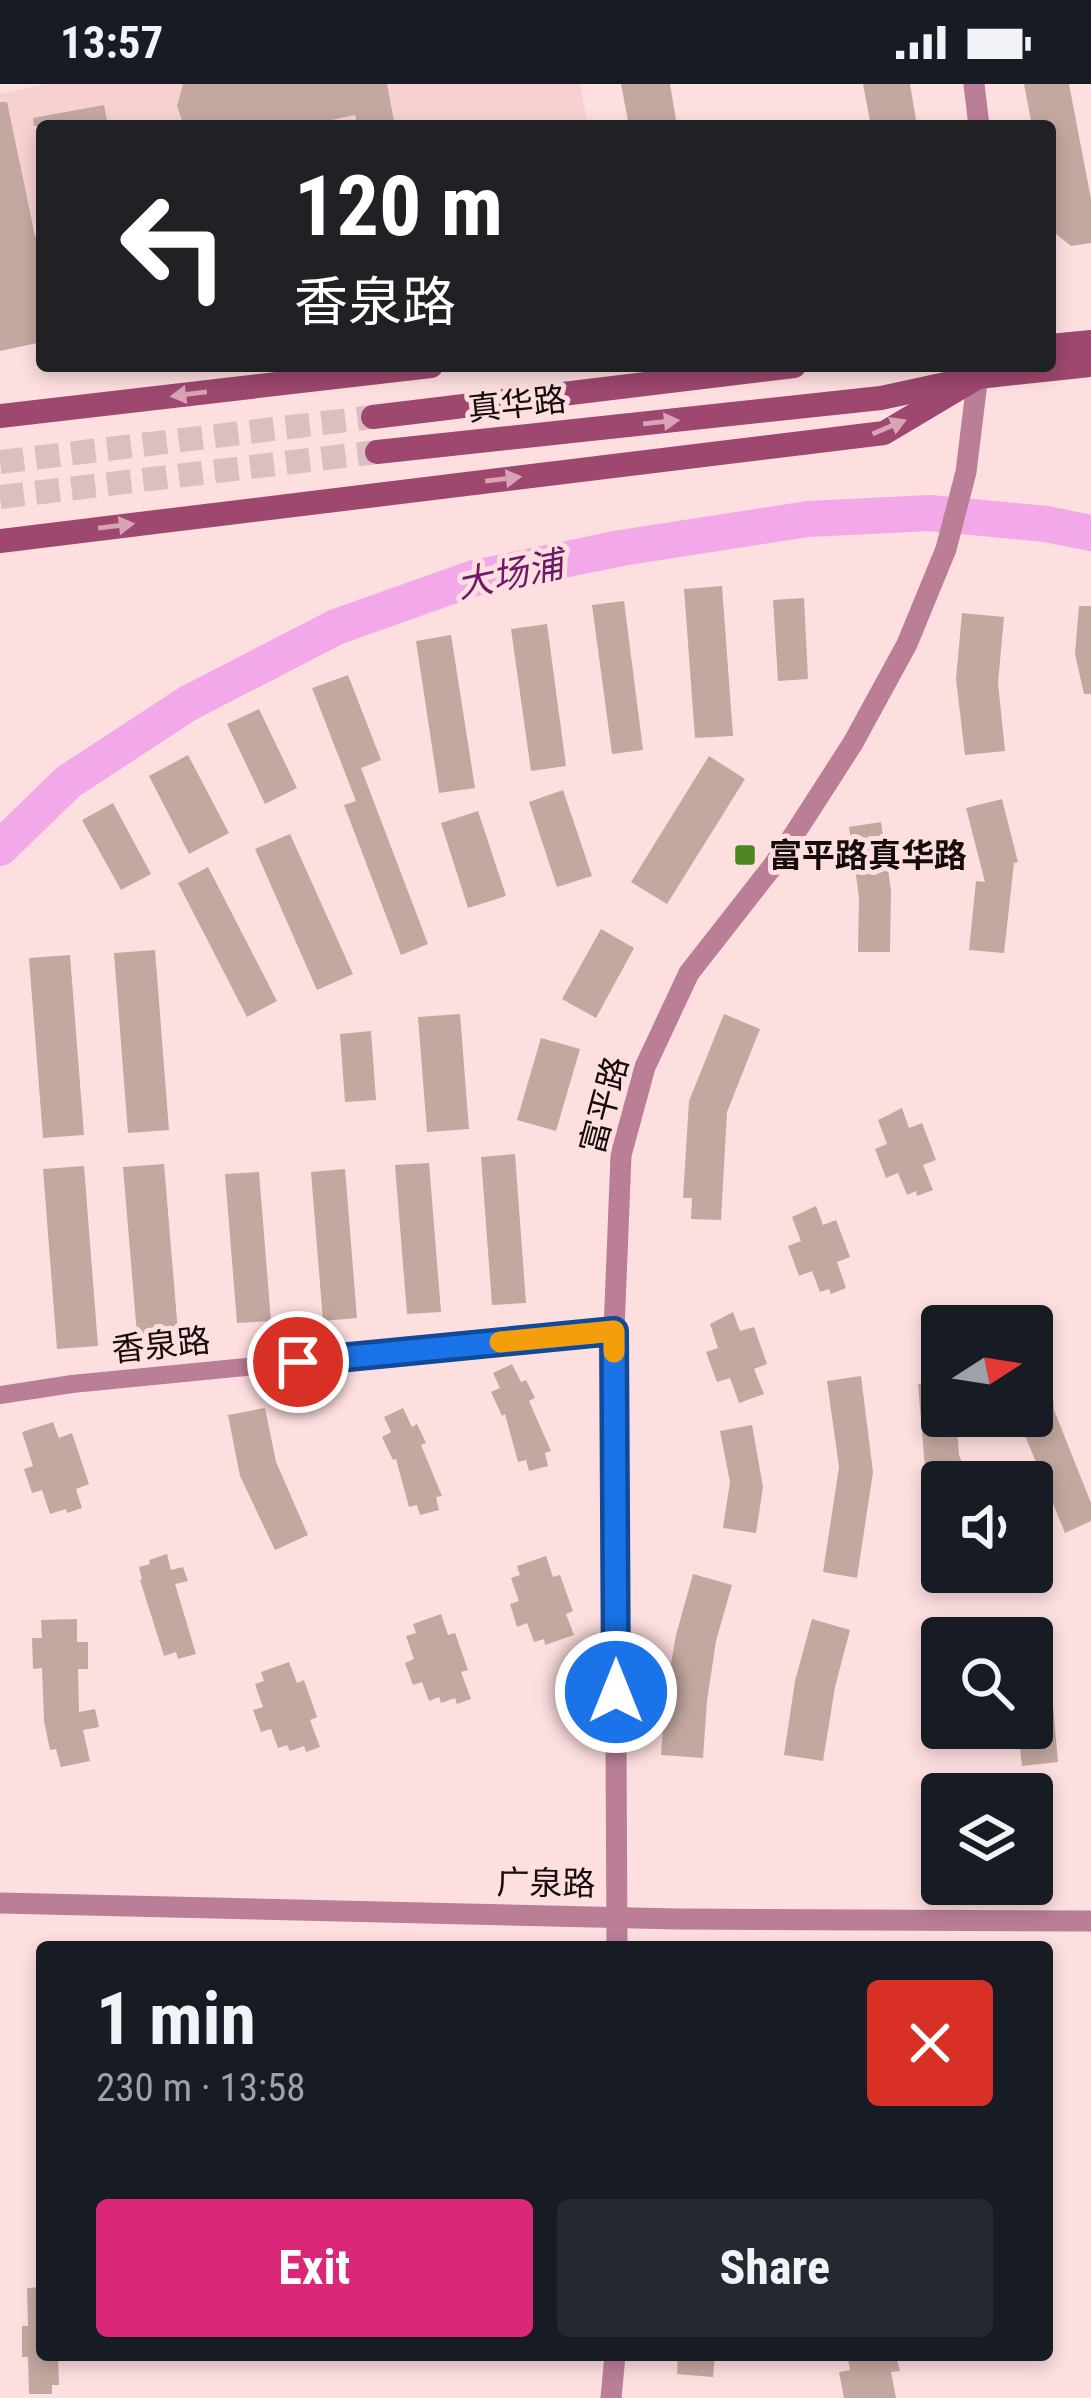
<!DOCTYPE html>
<html lang="en">
<head>
<meta charset="utf-8">
<style>
  :root { --surface:#171b24; --page:#242831; --text:#f1f3f6; --muted:#9ea1a6; --accent:#db2777 }
  body { margin:0; font-family:"Roboto Condensed","Noto Sans SC",sans-serif; background:var(--page); color:var(--text); height:100vh; display:flex; flex-direction:column; font-size:45px; white-space:nowrap }
  * { box-sizing:border-box; margin:0 }
  p { font-size:39px; color:var(--muted) }
  .icon { flex:none; width:66px; height:66px; fill:none; stroke:currentColor; stroke-width:2; stroke-linecap:round; stroke-linejoin:round }
  .map { position:relative; flex:1; overflow:hidden }
  .sheet { position:absolute; left:36px; top:1857px; width:1017px; height:420px; display:flex; flex-direction:column; background:var(--surface); border-radius:12px; box-shadow:0 6px 18px #0003 }
  .sheet>* { flex:none }
  .guide { position:absolute; left:36px; top:36px; width:1020px; height:252px; border-radius:12px; box-shadow:0 6px 18px #0003; background:#202124; color:#fff; overflow:hidden }
  .needle { width:78px; rotate:78deg }
  .tools { position:absolute; left:921px; top:1221px; display:grid; gap:24px }
  .tools a { display:grid; place-items:center; width:132px; height:132px; border-radius:12px; background:var(--surface); box-shadow:0 6px 18px #0003; font-size:60px }
  .pin { position:absolute; display:grid; place-items:center; width:102px; height:102px; color:#fff; margin:-51px; border:6px solid #fff; border-radius:50%; box-shadow:0 3px 12px #0007 }
  .me { position:absolute; width:132px; margin:-66px; rotate:0deg; stroke-linejoin:round; filter:drop-shadow(0 0 9px #0008) }
  .turn { display:flex; align-items:center; gap:42px; height:252px; padding:0 60px; font-size:54px }
  .turn .icon { width:156px; height:156px; stroke-width:2.5 }
  .turn b { display:block; font-size:84px; line-height:102px }
  .round { display:grid; place-items:center; flex:none; width:126px; height:126px; border-radius:12px; background:var(--page) }
  .head { display:flex; align-items:center; justify-content:space-between; height:204px; padding:0 60px }
  h1 { font-size:72px; font-weight:700; line-height:90px }
  .cta { display:flex; gap:24px; margin-top:auto; padding:24px 60px }
  .cta a { flex:1; height:138px; border-radius:12px; background:var(--accent); color:#fff; font-size:48px; font-weight:700; line-height:138px; text-align:center }
  .cta a+a { background:var(--page); color:var(--text) }
  .status { display:flex; justify-content:space-between; align-items:center; height:84px; padding:0 60px; background:var(--surface); direction:ltr }
  .status svg { height:33px; fill:currentColor }
  .map>svg:first-child { display:block }
  .built { fill:#f7d1d1 }
  .lines { fill:none; stroke-linecap:round; stroke-linejoin:round }
  .river { stroke:#f2a8e9; stroke-width:36 }
  .building { fill:#c3a89f }
  .secondary-tunnel { stroke:#dbbfc0; stroke-width:24; stroke-dasharray:24 12; stroke-linecap:butt }
  .minor { stroke:#ba7e96; stroke-width:18 }
  .tertiary { stroke:#ba7e96; stroke-width:21 }
  .secondary { stroke:#9e486f; stroke-width:24 }
  .oneway { fill:#d8a3b3 }
  .route-casing { stroke:#114b97; stroke-width:30 }
  .route { stroke:#1a73e8; stroke-width:21 }
  .slow { stroke:#f59e0b; stroke-width:21 }
  .poi-dot { fill:#4e851f; stroke:#fedfe0; stroke-width:4.5 }
  .labels { text-anchor:middle; dominant-baseline:central; stroke-width:10; stroke-linejoin:round; paint-order:stroke }
  .street-label { font-size:33px; fill:#160c0d; stroke:#fedfe0 }
  .poi-label { font-size:33px; font-weight:bold; fill:#160c0d; stroke:#fedfe0; text-anchor:start }
  .water-label { font-size:36px; font-style:italic; fill:#6d1968; stroke:#fedfe0 }
</style>
</head>
<body>
<div class="status"><b>13:57</b><svg viewBox="0 0 49 12"><path d="M0 12V9h3v3zM5 12V6h3v6zM10 12V3h3v9zM15 12V0h3v12zM26 1h20v11H26zM47 4h2v5h-2z"/></svg></div>
<div class="map">
<svg width="1091" height="2314" viewBox="0 0 1091 2314">
  <rect width="100%" height="100%" fill="#fedfe0"/>
  <path class="built" d="M46,0h534l8,42h-546v97l-42,11v-140z"/>
  <g class="lines">
    <path class="river" d="M0,764l68,-66 119,-78 149,-77 138,-49 147,-30 187,-29 122,-6 116,11 45,9"/>
  </g>
  <g class="building">
    <path d="M183,0h204l8,42h-38l-2,-11 -52,11h-119l-7,-20z"/>
    <path d="M621,0h49l7,42h-48z"/>
    <path d="M863,0h47l7,42h-46z"/>
    <path d="M1024,0h45l22,115v44l-20,3 -21,-17v-103h-18z"/>
    <path d="M0,18h7l28,134 7,-1v107l-42,9z"/>
    <path d="M104,21l4,21h-74l-1,-8z"/>
    <path d="M722,502l11,150 -38,2 -11,-149z"/>
    <path d="M804,514l4,81 -30,2 -5,-81z"/>
    <path d="M624,517l19,149 -31,4 -20,-149z"/>
    <path d="M1079,522h12v88h-7l-9,-40z"/>
    <path d="M962,529l42,4 -6,66 7,68 -40,4 -9,-76z"/>
    <path d="M547,540l19,142 -35,5 -20,-142z"/>
    <path d="M451,551l24,153 -36,5 -23,-152z"/>
    <path d="M348,591l33,85 -20,8 67,176 -27,11 -57,-150 12,-4 -44,-113z"/>
    <path d="M259,625l38,79 -32,16 -38,-80z"/>
    <path d="M188,671l41,78 -40,21 -40,-78z"/>
    <path d="M709,672l36,23 -78,125 -36,-22z"/>
    <path d="M563,706l29,86 -35,11 -28,-85z"/>
    <path d="M1002,715l16,63 -4,1 -10,90 -35,-3 7,-69 9,1 -19,-74z"/>
    <path d="M113,719l38,71 -30,16 -39,-70z"/>
    <path d="M478,727l28,85 -38,12 -27,-85z"/>
    <path d="M881,738l10,68 -1,62h-32l1,-55 -10,-70z"/>
    <path d="M290,750l63,140 -36,16 -62,-141z"/>
    <path d="M208,783l69,134 -30,16 -69,-134z"/>
    <path d="M601,845l33,19 -38,70 -34,-19z"/>
    <path d="M155,866l14,180 -41,3 -14,-180z"/>
    <path d="M70,871l14,180 -41,3 -14,-180z"/>
    <path d="M460,930l9,115 -42,3 -9,-115z"/>
    <path d="M724,930l36,15 -33,83 -6,108 -30,-1 1,-21h-9l6,-97z"/>
    <path d="M371,947l5,69 -31,2 -5,-68z"/>
    <path d="M541,954l39,11 -24,82 -39,-11z"/>
    <path d="M902,1024l7,20 13,-5 14,37 -13,5 10,25 -16,6 -1,-5 -9,4 -9,-22 -12,5 -11,-29 12,-5 -9,-24z"/>
    <path d="M515,1070l11,149 -34,2 -11,-148z"/>
    <path d="M429,1079l12,149 -34,2 -12,-149z"/>
    <path d="M164,1080l15,180 -41,3 -15,-180z"/>
    <path d="M84,1082l14,180 -41,3 -14,-180z"/>
    <path d="M345,1085l12,149 -34,3 -12,-149z"/>
    <path d="M259,1088l12,149 -34,2 -12,-149z"/>
    <path d="M816,1122l7,19 13,-5 14,37 -13,5 9,26 -15,6 -2,-5 -9,3 -8,-21 -13,5 -11,-30 13,-5 -9,-24z"/>
    <path d="M733,1228l7,19 14,-4 13,37 -13,5 10,25 -25,9 -9,-25 -13,4 -11,-30 12,-4 -8,-24z"/>
    <path d="M1048,1252l6,74 37,93v18l-26,12 -48,-117h15v-79z"/>
    <path d="M512,1280l9,18 5,-2 9,18 -6,3 22,50 -6,2 3,13 -19,5 -3,-11 -8,2 -13,-48 -3,2 -11,-24 9,-4 -7,-15z"/>
    <path d="M861,1292l12,96 -16,106 -34,-6 16,-105 -12,-86z"/>
    <path d="M942,1298v34h14l3,39 10,27h-38l-6,-14 -7,-84z"/>
    <path d="M265,1324l11,54 32,73 -33,15 -35,-74 -12,-61z"/>
    <path d="M403,1324l9,19 5,-3 9,19 -5,2 21,51 -6,1 3,13 -19,5 -3,-10 -8,2 -13,-48 -3,1 -11,-23 9,-5 -7,-15z"/>
    <path d="M53,1338l6,16 13,-5 17,51 -13,5 6,19 -15,5 -1,-4 -16,5 -8,-24 -10,3 -8,-24 9,-3 -11,-34z"/>
    <path d="M752,1341l11,62 -7,46 -33,-5 7,-46 -10,-51z"/>
    <path d="M167,1470l4,16 12,-3 5,14 -13,3 21,70 -18,5 -2,-7 -12,4 -24,-76 2,-1 -3,-12 11,-3 -1,-4z"/>
    <path d="M546,1472l7,21 7,-2 13,36 -7,3 8,21 -29,10 -1,-6 -10,3 -7,-19 -10,4 -7,-23 9,-3 -8,-23 9,-3 -3,-9z"/>
    <path d="M693,1490l39,11 -16,56 -9,60 -4,57 -42,-3 4,-57 11,-63z"/>
    <path d="M441,1530l7,21 7,-2 13,37 -7,2 10,27 -14,5 -2,-6 -14,5 -2,-6 -10,4 -7,-19 -9,3 -8,-22 9,-4 -8,-23 10,-3 -3,-9z"/>
    <path d="M77,1535v23h11v27h-10l1,43 16,-3 4,18 -16,3 7,31 -29,6 -5,-18 -6,1 -6,-29 -2,-53 -9,1 -1,-31h10l-1,-18z"/>
    <path d="M812,1535l38,11 -15,57 -12,74 -39,-6 11,-74z"/>
    <path d="M1032,1562l20,48 6,68 -36,4 -4,-38h14z"/>
    <path d="M289,1578l8,21 7,-3 13,37 -7,3 10,27 -14,5 -2,-6 -14,5 -3,-6 -9,3 -7,-19 -10,3 -8,-22 10,-3 -8,-23 9,-3 -3,-9z"/>
    <path d="M42,2203v68h16l1,30h-7v9h-23l-1,-37h-6v-31h6l-1,-38z"/>
    <path d="M678,2271h37l-2,22 -36,-3z"/>
    <path d="M847,2271h49l4,16 -9,1 5,26h-52l-5,-26 11,-2z"/>
  </g>
  <g class="lines">
    <g class="secondary-tunnel">
      <path d="M0,378l373,-45"/>
      <path d="M0,413l377,-45"/>
    </g>
    <path class="minor" d="M0,1311l72,-11 542,-53"/>
    <g class="tertiary">
      <path d="M974,0l5,42"/>
      <path d="M0,1819l677,16 414,2"/>
      <path d="M617,1863l-3,-616 7,-176 24,-88 44,-94 83,-106 27,-40 54,-84 54,-99 39,-95 20,-77 13,-106"/>
      <path d="M611,2314l4,-43"/>
    </g>
    <g class="secondary">
      <path d="M1050,262l41,-4"/>
      <path d="M0,332l431,-50"/>
      <path d="M373,333l421,-51"/>
      <path d="M377,368l504,-54 97,-21 113,-12"/>
      <path d="M0,457l884,-108 94,-56"/>
    </g>
  </g>
  <defs><path id="oneway-solid" d="M-6-.8H1V-3.2L6.5 0L1 3.2V.8H-6Z" transform="scale(3)"/></defs>
  <g class="oneway">
    <use href="#oneway-solid" transform="translate(189 310) rotate(173)"/>
    <use href="#oneway-solid" transform="translate(661 338) rotate(-6)"/>
    <use href="#oneway-solid" transform="translate(889 343) rotate(-23)"/>
    <use href="#oneway-solid" transform="translate(503 395) rotate(-7)"/>
    <use href="#oneway-solid" transform="translate(116 442) rotate(-7)"/>
  </g>
  <g class="lines">
    <g class="route-casing">
      <path id="route" d="M298,1278l316,-31 2,361"/>
    </g>
    <use href="#route" class="route"/>
    <path class="slow" d="M500,1258l114,-11v21"/>
  </g>
  <rect class="poi-dot" x="733" y="759" width="24" height="24" rx="6"/>
  <g class="labels">
    <g class="street-label">
      <text transform="translate(517 320) rotate(-6)">真华路</text>
      <text transform="translate(604 1021) rotate(-75)">富平路</text>
      <text transform="translate(161 1261) rotate(-6)">香泉路</text>
      <text transform="translate(546 1799) rotate(1)">广泉路</text>
    </g>
    <g class="poi-label">
      <text x="769" y="771">富平路真华路</text>
    </g>
    <g class="water-label">
      <text transform="translate(510 491) rotate(-12)">大场浦</text>
    </g>
  </g>
</svg>
<div class="tools">
<a><svg class="needle" viewBox="-14 -14 28 28"><path d="M0-13l5 13h-10z" fill="#e53935"/><path d="M0 13l5-13h-10z" fill="#9ea1a6"/></svg></a>
<a><svg class="icon" aria-label="sound" viewBox="0 0 24 24"><path d="M4 9h4l5-4v14l-5-4H4zM17 9q2 3 0 6"/></svg></a>
<a><svg class="icon" aria-label="search" viewBox="0 0 24 24"><circle cx="10" cy="10" r="6"/><path d="M15 15l6 6"/></svg></a>
<a><svg class="icon" aria-label="layers" viewBox="0 0 24 24"><path d="M12 4l9 5-9 5-9-5zM3 14l9 5 9-5"/></svg></a>
</div>
<div class="pin" style="left:298px;top:1278px;background:#d93025"><svg class="icon" aria-label="arrive" viewBox="0 0 24 24"><path d="M6 21V4h12l-3 4 3 4H6"/></svg></div>
<svg class="me" style="left:616px;top:1608px" viewBox="-20 -20 40 40"><circle r="17" fill="#1a73e8" stroke="#fff" stroke-width="3"/><path d="M0-11L8 9 0 5-8 9z" fill="#fff"/></svg>
<div class="guide">
<div class="turn"><svg class="icon" aria-label="left" viewBox="0 0 24 24"><path d="M17 20v-9H6M10 6l-5 5 5 5"/></svg><div><b>120 m</b>香泉路</div></div>
</div>
<section class="sheet">
<div class="head"><div><h1>1 min</h1><p>230 m · 13:58</p></div><a class="round" style="background:#d93025;color:#fff"><svg class="icon" aria-label="close" viewBox="0 0 24 24"><path d="M6 6l12 12M18 6L6 18"/></svg></a></div>
<div class="cta"><a>Exit</a><a>Share</a></div>
</section>
</div>
</body>
</html>
